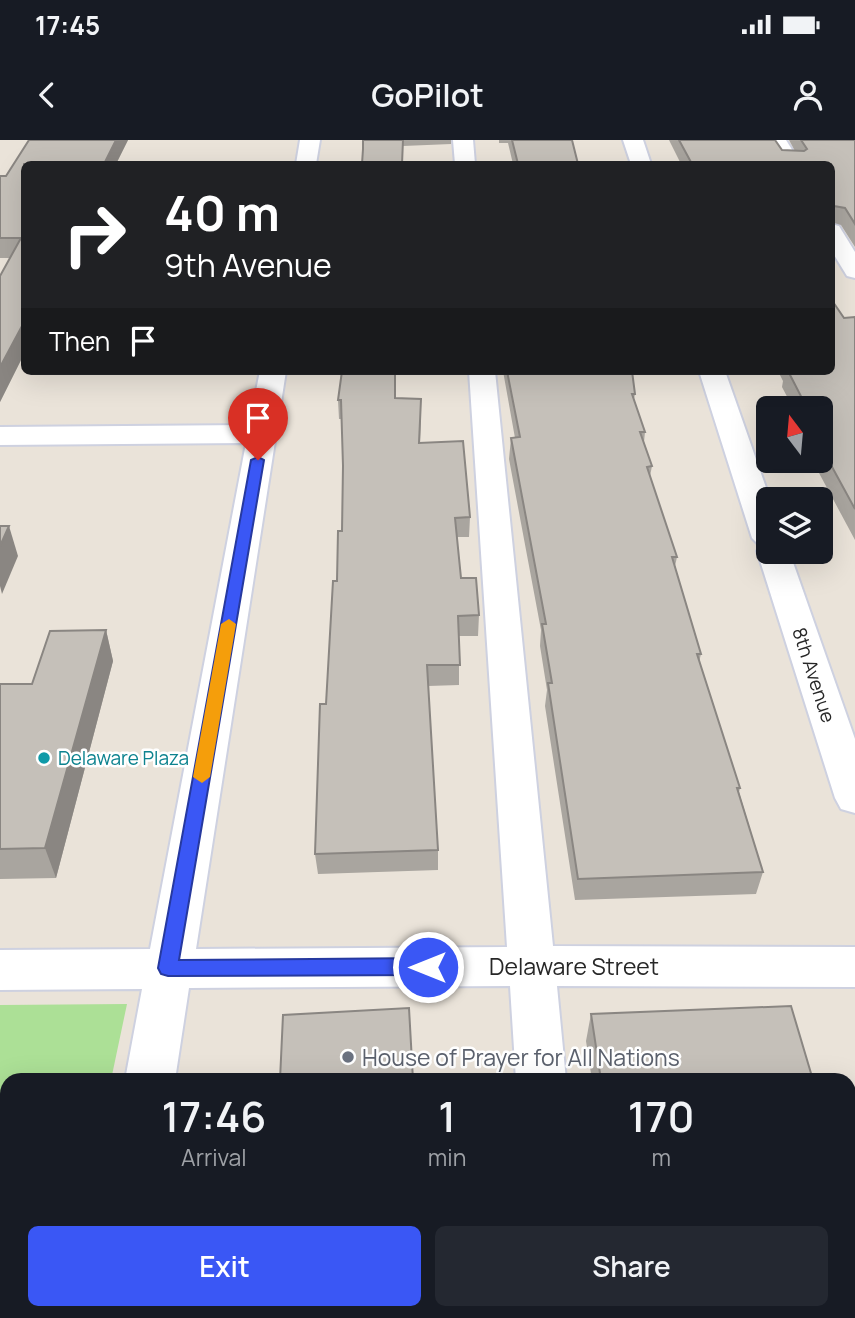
<!DOCTYPE html>
<html lang="en">
<head>
<meta charset="utf-8">
<style>
  :root { --surface:#171b24; --page:#242831; --text:#f1f3f6; --muted:#9ea1a6; --accent:#3a57f5 }
  body { margin:0; font-family:Manrope,sans-serif; background:var(--page); color:var(--text); height:100vh; display:flex; flex-direction:column; font-size:26px; white-space:nowrap }
  * { box-sizing:border-box; margin:0 }
  p { font-size:23px; color:var(--muted) }
  .icon { flex:none; width:38px; height:38px; fill:none; stroke:currentColor; stroke-width:2; stroke-linecap:round; stroke-linejoin:round }
  .map { position:relative; flex:1; overflow:hidden }
  .side { position:absolute; left:0px; top:933px; width:856px; height:247px; display:flex; flex-direction:column; background:var(--surface); border-radius:21px 21px 0 0; box-shadow:0 7px 28px #0002 }
  .side>* { flex:none }
  .hud { position:absolute; left:21px; top:21px; width:814px; height:214px; border-radius:10px; box-shadow:0 7px 28px #0002; background:#202124; color:#fff; overflow:hidden }
  .needle { width:46px; rotate:344deg }
  .fabs { position:absolute; left:756px; top:256px; display:grid; gap:14px }
  .fabs a { display:grid; place-items:center; width:77px; height:77px; border-radius:10px; background:var(--surface); box-shadow:0 7px 28px #0002; font-size:35px }
  .pin { position:absolute; display:grid; place-items:center; width:60px; height:60px; color:#fff; margin:-72px -30px; border-radius:50% 50% 50% 0; rotate:-45deg; box-shadow:0 0 7px #0007 }
  .pin .icon { rotate:45deg }
  .me { position:absolute; width:77px; margin:-38px; rotate:270deg; stroke-linejoin:round; filter:drop-shadow(0 0 5px #0008) }
  .turn { display:flex; align-items:center; gap:24px; height:147px; padding:0 28px; font-size:32px }
  .turn .icon { width:91px; height:91px; stroke-width:2.5 }
  .turn b { display:block; font-size:49px; line-height:60px }
  .then { display:flex; align-items:center; height:66px; padding:0 28px; background:#0003; gap:14px; font-size:26px }
  .eta { display:flex; justify-content:space-evenly; align-items:center; height:119px; text-align:center }
  .eta b { font-size:42px; font-weight:600; line-height:49px }
  .primary-button { display:flex; gap:14px; margin-top:auto; padding:14px 28px }
  .primary-button a { flex:1; height:80px; border-radius:10px; background:var(--accent); color:#fff; font-size:28px; font-weight:600; line-height:80px; text-align:center }
  .primary-button a+a { background:var(--page); color:var(--text) }
  .status { display:flex; justify-content:space-between; align-items:center; height:49px; padding:0 35px; background:var(--surface); direction:ltr }
  .status svg { height:19px; fill:currentColor }
  header { display:flex; justify-content:space-between; align-items:center; height:91px; padding:0 28px; background:var(--surface); font-size:32px; font-weight:600 }
  .map>svg:first-child { display:block }
  .green { fill:#ace096 }
  .lines { fill:none; stroke-linecap:round; stroke-linejoin:round }
  .minor-casing { stroke:#ced1e0; stroke-width:4 }
  .minor { fill:#fff; fill-rule:evenodd }
  .wall { fill:#a9a59f }
  .shaded-wall { fill:#8a8682 }
  .building { fill:#c5c0b9; stroke:#8a8682; stroke-width:2 }
  .route { fill:#3a57f5; stroke:#26399f; stroke-width:2 }
  .slow { fill:#f59e0b }
  .culture-dot { fill:#0f9aa8; stroke:#fff; stroke-width:2.5 }
  .worship-dot { fill:#6b7280; stroke:#fff; stroke-width:2.5 }
  .labels { text-anchor:middle; dominant-baseline:central; stroke-width:5; stroke-linejoin:round; paint-order:stroke }
  .street-label { font-size:19px; fill:#272727; stroke:#fff }
  .culture-label { font-size:19px; fill:#0d838f; stroke:#fff; text-anchor:start }
  .near-street-label { font-size:23px; fill:#272727; stroke:#fff }
  .near-worship-label { font-size:23px; fill:#5b616d; stroke:#fff; text-anchor:start }
</style>
</head>
<body>
<div class="status"><b>17:45</b><svg viewBox="0 0 49 12"><path d="M0 12V9h3v3zM5 12V6h3v6zM10 12V3h3v9zM15 12V0h3v12zM26 1h20v11H26zM47 4h2v5h-2z"/></svg></div>
<header><svg class="icon" aria-label="back" viewBox="0 0 24 24"><path d="M15 5l-7 7 7 7"/></svg>GoPilot<svg class="icon" aria-label="person" viewBox="0 0 24 24"><circle cx="12" cy="8" r="4"/><path d="M4 21q1-7 8-7t8 7"/></svg></header>
<div class="map">
<svg width="855" height="1178" viewBox="0 0 855 1178">
  <rect width="100%" height="100%" fill="#eae3d9"/>
  <path class="green" d="M127,864l-16,76h-104v232l57,1 -1,5h-63v-313z"/>
  <g class="lines">
    <g class="minor-casing">
      <g id="minor">
        <path d="M300,0h20l-4,24h-20z"/>
        <path d="M453,0h20l2,24h-20z"/>
        <path d="M623,0h20l8,24h-20z"/>
        <path d="M766,0h20l15,24h-20z"/>
        <path d="M831,84l8,2 16,26v26l-8,-2 -16,-26z"/>
        <path d="M260,231h26l-90,578 311,-2 -38,-576h26l58,575 302,1v40l-298,-1 9,94h-50l-6,-94 -321,2 -14,92h-50l17,-91 -142,1v-40l150,-1 96,-506 -246,2v-18l249,-2z"/>
        <path d="M699,231h26l45,128 -2,52h21l66,188v74l-14,-4 -6,-11 -78,-247 3,-5 -8,-8z"/>
        <path d="M82,1172h58l-1,6h-58z"/>
        <rect x="532" y="1172" width="58" height="6"/>
      </g>
    </g>
    <use href="#minor" class="minor"/>
  </g>
  <g class="wall">
    <path d="M29,0h99l-12,24h-92v190l-24,48 10,-144h-10v-82h6z"/>
    <path d="M362,0h89v4l-48,2 -40,5z"/>
    <path d="M499,0h73l6,24h-65l-5,-21h-9z"/>
    <path d="M669,0h106l7,10 13,1 -6,-11h66v107l-14,-22 -10,-3v-58h-150z"/>
    <path d="M855,177v223l-36,-67 -5,-13h7v-52h-28l-11,-21 1,-6 -5,-10h53l13,-53z"/>
    <path d="M503,231h129l3,23 -1,5 11,33 -1,10 8,24 -2,10 27,81 -2,9 26,88 -2,8 41,126 -1,4 24,80 -7,22 -181,6 -30,-194 2,-16 -7,-44 1,-16 -32,-171 2,-21h4z"/>
    <path d="M395,258l26,20 -1,25 50,74 -1,20h-12l4,41 18,37 -1,21h-19v49l-31,1 10,164v20l-120,4 -3,-20 11,-150 16,-173 1,-65 -1,-47h-3l-1,-19z"/>
    <path d="M106,490l7,31 -57,217 -56,1v-195h32z"/>
    <path d="M591,874l222,66h-221l-6,-39z"/>
    <path d="M616,1172h233l6,6h-238z"/>
  </g>
  <g class="shaded-wall">
    <path d="M116,0h12l-12,24h-12z"/>
    <path d="M22,186l2,9v19l-24,48v-35z"/>
    <path d="M9,386l9,30 -16,38 -2,-8v-40z"/>
    <path d="M106,490l7,31 -57,217 -11,-30z"/>
  </g>
  <g class="building">
    <path d="M29,0h87l-12,24h-80v162h-2l-22,41v-91l21,-38h-21v-62h6z"/>
    <path d="M363,0h40l-1,24h-40l1,-15z"/>
    <path d="M512,0h60l6,24h-60z"/>
    <path d="M679,0h96l7,10 22,1 3,-2 -6,-9h54v84l-10,-16 -11,-2 -3,-4v-38h-139z"/>
    <path d="M831,159l13,19 11,-1v192l-30,-55 -4,-10v-36h-14l-19,-37h43z"/>
    <path d="M342,231h53v27l26,1 -2,44 44,-2 7,76 -15,1 6,60h15l3,37 -21,1 2,49h-33l11,185 -123,4 5,-150h6l7,-123h4l1,-50h4l1,-65 -2,-66h-3z"/>
    <path d="M507,231h125l3,23h-3l13,38h-5l12,34 -5,1 30,90h-5l29,97h-4l43,134h-3l26,84 -185,7 -30,-196h4l-10,-59h4l-35,-186 9,-1z"/>
    <path d="M0,386h9l-9,20z"/>
    <path d="M106,490l-61,218 -45,1v-165h32l18,-53z"/>
    <path d="M791,866l22,74h-212l-10,-66z"/>
    <path d="M409,868l4,72h-133l3,-65z"/>
    <path d="M849,1077l6,20v81h-228l-1,-6h223z"/>
    <path d="M282,1172h202l1,6h-203z"/>
  </g>
  <path class="route" d="M258,317l6,3 -85,500 249,-2 7,3 2,6 -2,5 -7,3 -260,1 -7,-2 -3,-6 93,-508z"/>
  <path class="slow" d="M229,479l7,5 -26,153 -8,6 -9,-6 28,-153z"/>
  <circle class="culture-dot" cx="44" cy="618" r="7"/>
  <circle class="worship-dot" cx="348" cy="917" r="7"/>
  <g class="labels">
    <g class="street-label">
      <text transform="translate(814 535) rotate(72)">8th Avenue</text>
    </g>
    <g class="culture-label">
      <text x="58" y="618">Delaware Plaza</text>
    </g>
    <g class="near-street-label">
      <text x="574" y="826">Delaware Street</text>
    </g>
    <g class="near-worship-label">
      <text x="362" y="917">House of Prayer for All Nations</text>
    </g>
  </g>
</svg>
<div class="fabs">
<a><svg class="needle" viewBox="-14 -14 28 28"><path d="M0-13l5 13h-10z" fill="#e53935"/><path d="M0 13l5-13h-10z" fill="#9ea1a6"/></svg></a>
<a><svg class="icon" aria-label="layers" viewBox="0 0 24 24"><path d="M12 4l9 5-9 5-9-5zM3 14l9 5 9-5"/></svg></a>
</div>
<div class="pin" style="left:258px;top:320px;background:#d93025"><svg class="icon" aria-label="arrive" viewBox="0 0 24 24"><path d="M6 21V4h12l-3 4 3 4H6"/></svg></div>
<svg class="me" style="left:428px;top:827px" viewBox="-20 -20 40 40"><circle r="17" fill="#3a57f5" stroke="#fff" stroke-width="3"/><path d="M0-11L8 9 0 5-8 9z" fill="#fff"/></svg>
<div class="hud">
<div class="turn"><svg class="icon" aria-label="right" viewBox="0 0 24 24"><path d="M7 20v-9h11M14 6l5 5-5 5"/></svg><div><b>40 m</b>9th Avenue</div></div>
<div class="then">Then<svg class="icon" aria-label="arrive" viewBox="0 0 24 24"><path d="M6 21V4h12l-3 4 3 4H6"/></svg></div>
</div>
<section class="side">
<div class="eta">
<div><b>17:46</b><p>Arrival</p></div>
<div><b>1</b><p>min</p></div>
<div><b>170</b><p>m</p></div>
</div>
<div class="primary-button"><a>Exit</a><a>Share</a></div>
</section>
</div>
</body>
</html>
